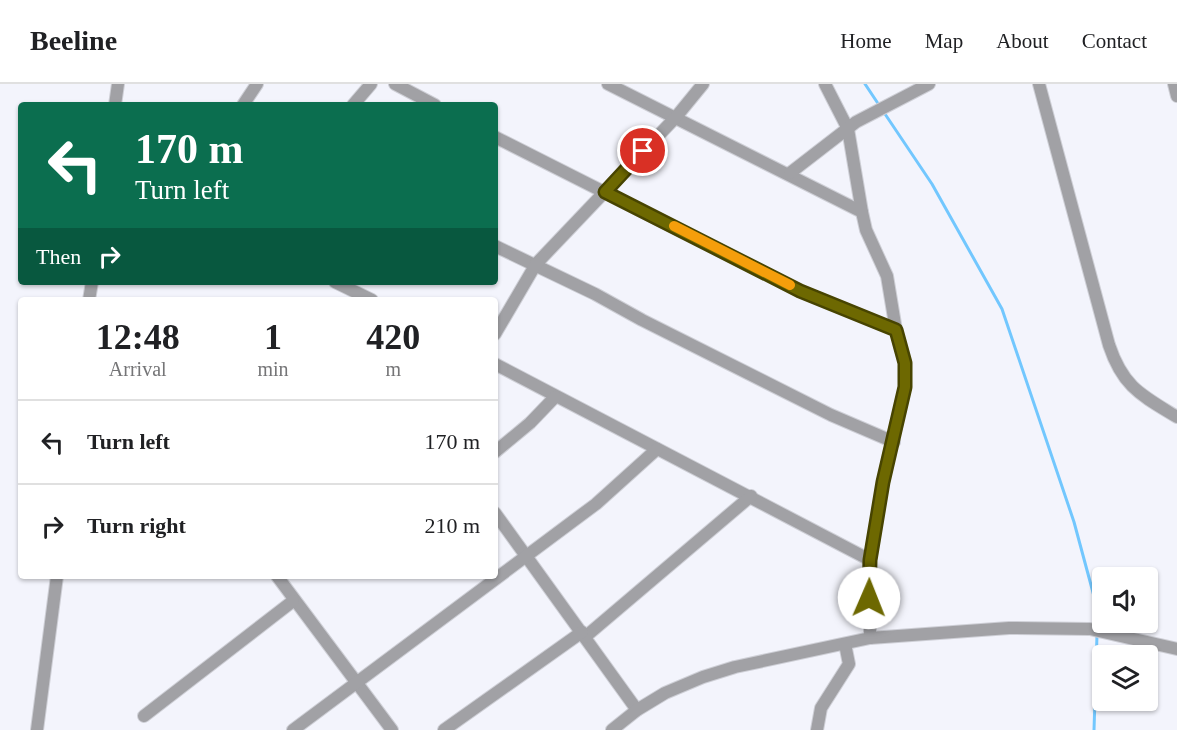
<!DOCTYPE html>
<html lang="en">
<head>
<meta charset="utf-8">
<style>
  :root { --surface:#fff; --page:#f6f6f6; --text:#202124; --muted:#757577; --line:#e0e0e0 }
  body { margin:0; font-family:Georgia,serif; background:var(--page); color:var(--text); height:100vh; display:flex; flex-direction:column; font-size:22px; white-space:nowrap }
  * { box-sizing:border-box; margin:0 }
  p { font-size:20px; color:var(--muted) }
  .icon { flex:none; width:33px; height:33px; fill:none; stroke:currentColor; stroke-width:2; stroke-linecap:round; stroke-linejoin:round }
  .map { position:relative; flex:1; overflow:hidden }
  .drawer { position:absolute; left:18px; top:213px; width:480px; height:282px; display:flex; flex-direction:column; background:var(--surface); border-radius:6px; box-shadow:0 2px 4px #0004 }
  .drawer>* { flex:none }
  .top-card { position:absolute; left:18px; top:18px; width:480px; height:183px; border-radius:6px; box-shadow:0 2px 4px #0004; background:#0b6e4f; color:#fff; overflow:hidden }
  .tools { position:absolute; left:1092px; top:483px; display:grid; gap:12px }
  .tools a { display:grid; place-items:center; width:66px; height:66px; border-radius:6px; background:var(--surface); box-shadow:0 2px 4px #0004; font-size:30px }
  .pin { position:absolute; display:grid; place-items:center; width:51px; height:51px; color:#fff; margin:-26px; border:3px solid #fff; border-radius:50%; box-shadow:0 2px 6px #0007 }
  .me { position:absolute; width:66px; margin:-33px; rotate:1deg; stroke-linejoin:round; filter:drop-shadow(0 0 4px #0008) }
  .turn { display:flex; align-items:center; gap:21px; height:126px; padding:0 18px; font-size:27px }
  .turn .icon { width:78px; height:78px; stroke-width:2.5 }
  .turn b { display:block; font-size:42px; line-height:51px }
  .then { display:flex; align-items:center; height:57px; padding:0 18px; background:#0003; gap:12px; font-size:22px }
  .eta { display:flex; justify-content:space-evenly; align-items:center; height:102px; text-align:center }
  .eta b { font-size:36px; font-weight:700; line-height:42px }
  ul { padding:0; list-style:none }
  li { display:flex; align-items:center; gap:18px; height:84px; padding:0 18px; border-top:2px solid var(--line) }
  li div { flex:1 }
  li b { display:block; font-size:22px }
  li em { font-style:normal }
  header { display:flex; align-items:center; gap:36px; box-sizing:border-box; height:84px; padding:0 30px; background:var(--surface); border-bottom:2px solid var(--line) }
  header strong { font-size:28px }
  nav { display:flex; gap:33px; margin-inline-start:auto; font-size:21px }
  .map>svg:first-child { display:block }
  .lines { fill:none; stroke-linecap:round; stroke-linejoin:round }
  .stream { stroke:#72c7fe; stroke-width:3 }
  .minor-casing { stroke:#cecfd6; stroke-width:14 }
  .minor { stroke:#a1a1a5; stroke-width:12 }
  .route-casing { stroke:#474401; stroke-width:15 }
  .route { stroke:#6d6801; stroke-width:10 }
  .slow { stroke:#f59e0b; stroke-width:10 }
</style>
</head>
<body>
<header>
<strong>Beeline</strong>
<nav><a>Home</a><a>Map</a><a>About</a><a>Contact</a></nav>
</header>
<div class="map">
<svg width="1177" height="646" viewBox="0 0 1177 646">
  <rect width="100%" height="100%" fill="#f3f4fc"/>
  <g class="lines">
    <g class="stream">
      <path d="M865,0l14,21"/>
      <path d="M883,27l49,73 70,125 72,213 24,89v18"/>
      <path d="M1094,646l3,-95"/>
    </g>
    <g class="minor-casing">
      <g id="minor">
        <path d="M395,0l40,21"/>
        <path d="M608,0l254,128 4,18 21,46 9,54"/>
        <path d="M825,0l23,45 14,83"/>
        <path d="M1039,0l70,261c14,42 32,50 68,72"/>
        <path d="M1174,0l3,12"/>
        <path d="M115,21l3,-21"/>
        <path d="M243,21l14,-21"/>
        <path d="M353,21l18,-21"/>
        <path d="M495,53l305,154 96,39 9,33v24l-22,95 -13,78v78"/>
        <path d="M790,89l66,-51 73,-38"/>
        <path d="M495,162l100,48 47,26 189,95 63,27"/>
        <path d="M335,198l37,18"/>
        <path d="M89,216l3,-18"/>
        <path d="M495,250l41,-70 140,-147 27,-33"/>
        <path d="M495,280l375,196"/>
        <path d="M495,368l35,-29 25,-26"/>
        <path d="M495,429l142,197"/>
        <path d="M277,492l115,154"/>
        <path d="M585,553l166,-141"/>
        <path d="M144,632l149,-115"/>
        <path d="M37,646l20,-154"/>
        <path d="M293,646l303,-226 61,-55"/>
        <path d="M444,646l138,-98"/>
        <path d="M612,646l25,-20 28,-17 38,-16 32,-10 135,-29 139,-10 81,1 87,20"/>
        <path d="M817,646l4,-22 28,-44 -4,-20"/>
      </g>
    </g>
    <use href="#minor" class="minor"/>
  </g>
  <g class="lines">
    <g class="route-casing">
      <path id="route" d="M643,67l-38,41 195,99 96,39 9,33v24l-22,95 -13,78 -1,38"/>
    </g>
    <use href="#route" class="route"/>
    <path class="slow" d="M674,142l116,59"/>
  </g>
</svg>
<div class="tools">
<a><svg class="icon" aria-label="sound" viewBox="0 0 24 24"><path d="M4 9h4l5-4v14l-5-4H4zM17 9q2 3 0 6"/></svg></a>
<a><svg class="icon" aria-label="layers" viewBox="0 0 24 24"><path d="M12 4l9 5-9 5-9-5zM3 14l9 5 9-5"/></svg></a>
</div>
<div class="pin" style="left:643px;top:67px;background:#d93025"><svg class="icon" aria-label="arrive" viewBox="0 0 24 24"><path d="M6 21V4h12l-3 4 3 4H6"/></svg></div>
<svg class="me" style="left:869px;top:514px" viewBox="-20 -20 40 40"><circle r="19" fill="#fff"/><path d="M0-13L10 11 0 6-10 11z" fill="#6d6801"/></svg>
<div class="top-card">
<div class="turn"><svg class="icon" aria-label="left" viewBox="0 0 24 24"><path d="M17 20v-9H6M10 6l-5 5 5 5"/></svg><div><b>170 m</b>Turn left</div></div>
<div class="then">Then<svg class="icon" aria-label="right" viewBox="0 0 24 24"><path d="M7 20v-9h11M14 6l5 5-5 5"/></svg></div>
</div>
<section class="drawer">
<div class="eta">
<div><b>12:48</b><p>Arrival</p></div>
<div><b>1</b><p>min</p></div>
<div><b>420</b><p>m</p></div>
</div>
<ul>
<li><svg class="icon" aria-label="left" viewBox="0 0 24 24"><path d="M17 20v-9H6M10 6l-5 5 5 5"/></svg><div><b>Turn left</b></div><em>170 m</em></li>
<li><svg class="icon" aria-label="right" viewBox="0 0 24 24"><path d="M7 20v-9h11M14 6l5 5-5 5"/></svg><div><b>Turn right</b></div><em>210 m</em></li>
</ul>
</section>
</div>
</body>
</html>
